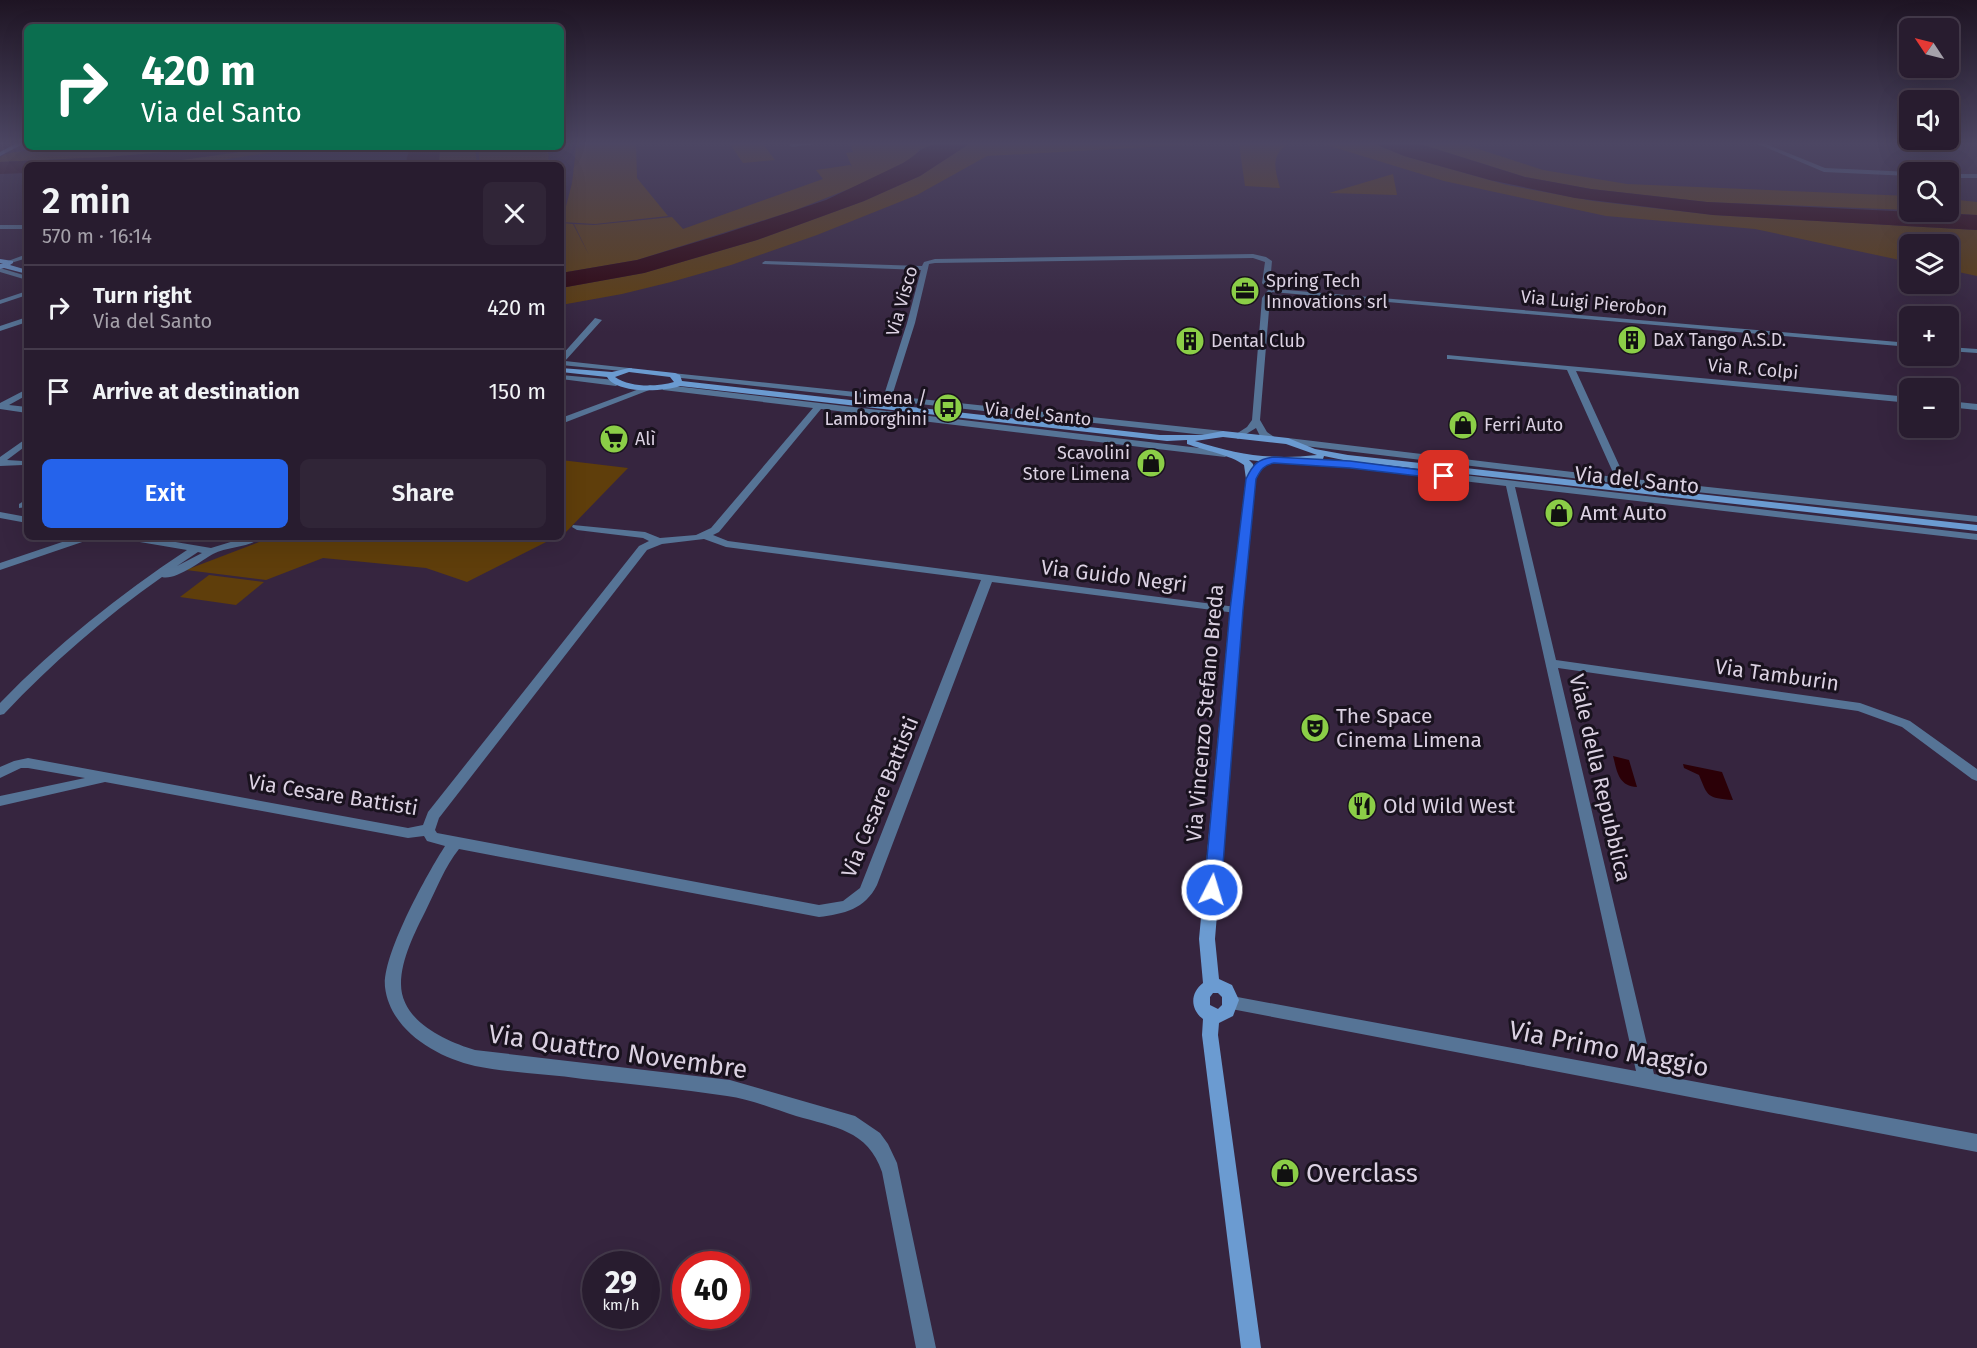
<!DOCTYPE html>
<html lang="en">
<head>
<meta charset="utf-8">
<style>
  :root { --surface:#281c2f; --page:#302537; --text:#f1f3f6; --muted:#a5a1aa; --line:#443a4b; --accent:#2563eb }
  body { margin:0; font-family:"Fira Sans",sans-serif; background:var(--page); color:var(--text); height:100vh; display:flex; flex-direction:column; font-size:22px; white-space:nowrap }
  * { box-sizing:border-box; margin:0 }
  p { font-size:20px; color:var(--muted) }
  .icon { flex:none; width:33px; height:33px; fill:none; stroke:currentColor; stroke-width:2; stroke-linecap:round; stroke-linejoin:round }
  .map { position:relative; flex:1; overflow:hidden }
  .details { position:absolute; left:24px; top:162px; width:540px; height:378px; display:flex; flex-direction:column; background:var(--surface); border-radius:9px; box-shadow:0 6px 24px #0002,0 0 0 2px var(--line) }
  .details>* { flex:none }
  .guide { position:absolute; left:24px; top:24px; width:540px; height:126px; border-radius:9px; box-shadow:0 6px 24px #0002,0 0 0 2px var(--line); background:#0b6e4f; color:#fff; overflow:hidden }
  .needle { width:39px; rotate:305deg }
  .controls { position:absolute; left:1899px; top:18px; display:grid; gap:12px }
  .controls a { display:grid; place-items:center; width:60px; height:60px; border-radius:9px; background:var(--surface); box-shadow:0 6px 24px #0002,0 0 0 2px var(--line); font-size:30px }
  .speed { position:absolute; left:582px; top:1251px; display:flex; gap:12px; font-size:30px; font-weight:700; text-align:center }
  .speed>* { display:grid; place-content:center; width:78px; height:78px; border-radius:50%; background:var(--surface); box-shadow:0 6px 24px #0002,0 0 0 2px var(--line); line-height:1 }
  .speed small { font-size:15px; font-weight:400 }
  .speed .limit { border:9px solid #d22; background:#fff; color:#111 }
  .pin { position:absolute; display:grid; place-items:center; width:51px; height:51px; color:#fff; margin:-26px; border-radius:12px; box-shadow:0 3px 9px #0006 }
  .me { position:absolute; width:66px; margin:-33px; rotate:5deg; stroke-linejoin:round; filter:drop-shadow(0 0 4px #0008) }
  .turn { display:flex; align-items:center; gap:21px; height:126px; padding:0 18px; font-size:27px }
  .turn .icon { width:78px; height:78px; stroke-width:2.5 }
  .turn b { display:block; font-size:42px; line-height:51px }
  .round { display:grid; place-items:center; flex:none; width:63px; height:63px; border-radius:9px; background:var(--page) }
  .summary { display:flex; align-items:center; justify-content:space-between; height:102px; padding:0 18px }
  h1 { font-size:36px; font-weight:600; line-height:45px }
  .button { display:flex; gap:12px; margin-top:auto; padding:12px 18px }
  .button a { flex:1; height:69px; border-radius:9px; background:var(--accent); color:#fff; font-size:24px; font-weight:600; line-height:69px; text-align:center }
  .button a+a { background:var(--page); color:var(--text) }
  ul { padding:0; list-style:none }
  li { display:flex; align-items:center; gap:18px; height:84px; padding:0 18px; border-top:2px solid var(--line) }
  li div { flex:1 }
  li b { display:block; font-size:22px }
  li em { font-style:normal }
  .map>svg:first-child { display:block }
  .green { fill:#5f3e0b }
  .water { fill:#2b0007 }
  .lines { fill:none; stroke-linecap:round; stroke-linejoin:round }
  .street { fill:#567496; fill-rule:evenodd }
  .secondary { fill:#6b9bd1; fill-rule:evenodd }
  .route { fill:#2563eb; stroke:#184099; stroke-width:1.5 }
  .labels { text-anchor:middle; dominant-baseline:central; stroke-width:6; stroke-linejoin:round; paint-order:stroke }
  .far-poi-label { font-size:18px; fill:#dbd1e2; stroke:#19121e; text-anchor:start }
  .far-street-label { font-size:18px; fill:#dbd1e2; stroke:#19121e }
  .street-label { font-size:21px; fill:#dbd1e2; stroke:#19121e }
  .poi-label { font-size:21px; fill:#dbd1e2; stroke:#19121e; text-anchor:start }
  .near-street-label { font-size:26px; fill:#dbd1e2; stroke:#19121e }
  .near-poi-label { font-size:26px; fill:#dbd1e2; stroke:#19121e; text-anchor:start }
</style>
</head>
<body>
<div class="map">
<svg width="1977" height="1348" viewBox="0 0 1977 1348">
  <rect width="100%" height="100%" fill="#36253f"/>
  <g class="green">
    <path d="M582,144h54l1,34 31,38 -73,8 -33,-2 10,-39 4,-34z"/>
    <path d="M730,144h33l12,16 -32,3z"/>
    <path d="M850,144h22l4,6 -3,-6h62l-15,5 -7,9 -49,25 -71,28 -156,49 -76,13v-50l12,1 16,31 -15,-31 20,1 78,-8 11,12 140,-50 -7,-9 34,-5 2,2 -6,-14 7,-1z"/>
    <path d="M969,144h233l-215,12 -70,39 -100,40 -86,30 -60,17 -49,12 -61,11v-17l83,-15 113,-33 107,-39 56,-25z"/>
    <path d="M1239,144h49c-18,12 -13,25 -8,44l-35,-2z"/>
    <path d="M1323,144h52l29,12 103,29 86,16 120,14 264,15v46l-28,-6 -1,-26h-38l-1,18 -154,-33 -149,-13 -162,-35z"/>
    <path d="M1420,144h43l80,26 84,14 282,12v14l-202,-8 -116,-13 -66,-12z"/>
    <path d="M41,147h182l-115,10 -108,5v-5c17,-9 28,-3 41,-10z"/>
    <path d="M276,147h33l-122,18h-42z"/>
    <path d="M440,147h35l2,18h-38z"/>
    <path d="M478,147h70l-2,2 3,6 -2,10h-67z"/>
    <path d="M1393,174l4,21 -68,-2z"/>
    <path d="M1949,199l28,3v13l-45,-3h16z"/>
    <path d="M561,460l67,8 -62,64 -5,3z"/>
    <path d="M272,537h284l-89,45 -41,-14 -103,-10 -57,22 -80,-10z"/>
    <path d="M209,575l55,7 -28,23 -56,-8z"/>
  </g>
  <g class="water">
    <path d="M935,144h34l-49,32 -56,25 -107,39 -113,33 -83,15v-15l76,-13 86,-26 103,-34 77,-37c14,-8 15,-14 32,-19z"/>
    <path d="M1375,144h45l105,33 66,12 116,13 270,13v15l-264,-15 -138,-17 -85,-18 -86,-24z"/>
    <path d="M223,147h53l-131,18h-118v8l-27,1v-12l108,-5z"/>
    <path d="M410,147h30l-1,18h-34z"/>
    <path d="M1613,756l16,4 8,27c-19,-1 -20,-16 -24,-31z"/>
    <path d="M1683,764l39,8 11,28c-26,-2 -25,-3 -34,-25l-15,-7z"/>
  </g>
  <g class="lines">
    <g class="street">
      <path d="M816,144l-24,3 -3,-2 1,-1z"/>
      <path d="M1758,144h8l59,24 86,4 -1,4 -86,-4z"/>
      <rect x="1948" y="174" width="29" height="4"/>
      <rect x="0" y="225" width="27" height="4"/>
      <path d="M27,254v4l-16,5 -3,-2z"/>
      <path d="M1253,254l13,3 6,4 -2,22 3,5 -3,2 2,1 3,-2 635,54v4l-638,-55 -2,6 -10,122 7,12 10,7 -5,3 -12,-6 -4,-8 -18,11 -5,-3 14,-9 5,-7 10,-122 6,-8 -6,-7 3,-21 -12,-4 -318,5 -6,1 -14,59 -23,73 331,35 4,3 -4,3 -551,-60 -4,-2 4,-2 212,22 23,-72 14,-53 -158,-6 -1,-1 3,-2 157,5 2,-4 11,-3z"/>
      <path d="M0,268l27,8v4l-27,-8z"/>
      <path d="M27,291v4l-27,9v-4z"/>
      <path d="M27,317v5l-27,9v-5z"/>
      <path d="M595,318l7,2 -37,41 64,7h3v4l-71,-7v-9z"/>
      <path d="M1948,347l29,2v4l-29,-2z"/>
      <path d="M1447,355l463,42v6l-334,-32 49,107 352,38v6l-355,-38 -334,-40 -5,-3 5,-3 327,39 -48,-107 -117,-11h-3z"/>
      <path d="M561,375l55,5 4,3 -4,3 -55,-7z"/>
      <path d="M650,385l7,2 -96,37v-6z"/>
      <path d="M666,385l559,66 5,3 -5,3 -404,-48 -102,123 -6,3 15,6 508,66 6,3 -6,3 -244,-31 -115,303c-12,24 -33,29 -58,32l-360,-68c-14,17 -23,41 -33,61 -11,22 -25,49 -25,74 0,37 44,57 74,66l255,30 125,36 25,17 8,11 9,19 39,185h-20l-34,-176c-14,-42 -48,-45 -86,-56 -22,-7 -46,-17 -69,-20 -48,-7 -96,-12 -144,-17 -35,-5 -74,-6 -108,-13 -39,-9 -85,-36 -90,-79 -3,-32 42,-113 60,-141l-18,-5 -3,-5 -16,2 -303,-56 -105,24v-10l85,-18 -57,-10h-7l-21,10v-11l14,-6 14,-3 380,70 15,-3 5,-13 211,-266 10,-5 -6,-3 -66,-8 -5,-3 1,-2 72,7 15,6 36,-3 15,-7 102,-120 -150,-18 -1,-2zM704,539l22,8 255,33 -121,308 -17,13 -24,4 -382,-72 -2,-3 4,-12 208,-268 15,-6z"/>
      <path d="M27,389v6l-18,10 18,2v6l-27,-4v-6z"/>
      <path d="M1948,401l29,3v6l-29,-3z"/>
      <path d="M27,438v7l-20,15 16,1v4l-23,1v-9z"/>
      <path d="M1293,458l57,4 627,72v6l-462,-53 41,173 304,43 50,18 67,48v12l-5,-2 -70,-52 -44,-16 -300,-43 96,406 323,60v18l-751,-144 -2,-5 2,-5 6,-2 404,75 -130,-585 -156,-18 -60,-5 -2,-2z"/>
      <path d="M27,499v8l-8,1v-4z"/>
      <path d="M0,512l27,5v6l-27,-5z"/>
      <path d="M77,537h15l-1,2 -91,31v-7z"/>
      <path d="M123,537h23l65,11 36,-11h15c-13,11 -34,9 -49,17 -12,7 -38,27 -51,23 -57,40 -110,86 -158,137l-4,1v-12c56,-58 119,-108 187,-153l-59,-10zM198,552l4,1 -25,13z"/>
    </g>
    <g class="secondary">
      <path d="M15,144h8l-23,12v-4z"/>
      <path d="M0,259l13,2v2l-3,2 17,5v4l-23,-6 -4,1v-5l3,-1h-3z"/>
      <path d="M561,368l51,4 17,-4 46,5 5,2 2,6 478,54h42l21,-4 65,7 27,11 33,6 629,70v6l-629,-70 -24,-5 -1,3 -3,1 -35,4 -36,-4 4,4 3,15 -14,131 -27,329 4,40 13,6 7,15 -6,16 -14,7 -1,12 43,313h-20l-39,-313 1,-16c-13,-10 -13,-26 0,-36l-4,-44 31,-329 16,-131 -2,-14c-13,-10 -41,-15 -57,-21v-4l-20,1 -487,-55c-17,6 -63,8 -73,-9l-46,-5zM629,372l41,5 4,5c-17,5 -43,6 -59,-5zM1223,437l63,7 31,11c-46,5 -79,0 -122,-14zM1213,993h5l4,4v8l-4,4 -8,-4v-8z"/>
    </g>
  </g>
  <linearGradient id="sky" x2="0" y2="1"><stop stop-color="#1e1423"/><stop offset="0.43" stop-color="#4c4663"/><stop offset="1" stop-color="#4c4663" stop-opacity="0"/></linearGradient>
  <rect width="1977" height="333" fill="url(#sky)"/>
  <path class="route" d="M1274,457l76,4 94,12 6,3 -6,3 -94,-11 -76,-5c-10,2 -13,6 -18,16l-13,131 -22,280 -3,5 -6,2 -6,-2 -2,-5 26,-280 16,-131c7,-15 12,-20 28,-22z"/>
  <defs>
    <g id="office-disc" transform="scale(1.5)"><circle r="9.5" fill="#8bce47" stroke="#19121e"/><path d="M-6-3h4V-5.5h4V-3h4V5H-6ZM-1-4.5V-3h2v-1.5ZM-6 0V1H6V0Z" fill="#111"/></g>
    <g id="building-disc" transform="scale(1.5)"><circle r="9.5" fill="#8bce47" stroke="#19121e"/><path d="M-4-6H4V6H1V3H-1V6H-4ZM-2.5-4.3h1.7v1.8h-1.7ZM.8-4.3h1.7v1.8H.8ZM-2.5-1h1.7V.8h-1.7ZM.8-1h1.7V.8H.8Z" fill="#111"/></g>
    <g id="bus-disc" transform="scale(1.5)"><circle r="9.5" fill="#8bce47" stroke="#19121e"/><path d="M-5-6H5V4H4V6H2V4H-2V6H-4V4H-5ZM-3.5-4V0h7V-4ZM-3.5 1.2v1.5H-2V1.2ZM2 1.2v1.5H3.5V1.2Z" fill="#111"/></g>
    <g id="shop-disc" transform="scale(1.5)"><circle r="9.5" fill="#8bce47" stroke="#19121e"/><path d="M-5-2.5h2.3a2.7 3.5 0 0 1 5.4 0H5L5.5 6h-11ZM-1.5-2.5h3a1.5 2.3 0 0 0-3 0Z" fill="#111"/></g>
    <g id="supermarket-disc" transform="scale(1.5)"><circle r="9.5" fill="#8bce47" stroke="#19121e"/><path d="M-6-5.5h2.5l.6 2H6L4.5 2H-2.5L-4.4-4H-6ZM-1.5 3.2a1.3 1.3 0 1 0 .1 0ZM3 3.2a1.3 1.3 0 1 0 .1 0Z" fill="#111"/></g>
    <g id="theatre-disc" transform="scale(1.5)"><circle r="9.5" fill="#8bce47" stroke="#19121e"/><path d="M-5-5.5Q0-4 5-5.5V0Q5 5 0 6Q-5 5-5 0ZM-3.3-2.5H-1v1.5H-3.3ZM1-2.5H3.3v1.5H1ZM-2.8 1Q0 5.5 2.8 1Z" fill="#111"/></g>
    <g id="restaurant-disc" transform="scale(1.5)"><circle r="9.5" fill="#8bce47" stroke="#19121e"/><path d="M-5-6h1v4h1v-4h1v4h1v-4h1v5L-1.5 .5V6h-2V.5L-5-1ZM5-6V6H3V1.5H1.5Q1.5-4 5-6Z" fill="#111"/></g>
  </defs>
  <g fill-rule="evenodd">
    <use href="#office-disc" x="1245" y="291"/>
    <use href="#building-disc" x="1632" y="340"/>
    <use href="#building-disc" x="1190" y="341"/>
    <use href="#bus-disc" x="948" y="408"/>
    <use href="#shop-disc" x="1463" y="425"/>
    <use href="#supermarket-disc" x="614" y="439"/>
    <use href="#shop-disc" x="1151" y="463"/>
    <use href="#shop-disc" x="1559" y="513"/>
    <use href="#theatre-disc" x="1315" y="728"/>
    <use href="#restaurant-disc" x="1362" y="806"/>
    <use href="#shop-disc" x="1285" y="1173"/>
  </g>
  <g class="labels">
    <g class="far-poi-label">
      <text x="1266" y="281">Spring Tech<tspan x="1266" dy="21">Innovations srl</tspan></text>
      <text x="1653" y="340">DaX Tango A.S.D.</text>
      <text x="1211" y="341">Dental Club</text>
      <text x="927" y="398" text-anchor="end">Limena /<tspan x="927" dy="21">Lamborghini</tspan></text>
      <text x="1484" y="425">Ferri Auto</text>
      <text x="635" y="439">Alì</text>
      <text x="1130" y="453" text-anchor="end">Scavolini<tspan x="1130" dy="21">Store Limena</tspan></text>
    </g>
    <g class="far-street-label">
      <text transform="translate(902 301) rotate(-74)">Via Visco</text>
      <text transform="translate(1594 303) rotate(5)">Via Luigi Pierobon</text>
      <text transform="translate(1753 369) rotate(5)">Via R. Colpi</text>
      <text transform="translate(1038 414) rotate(6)">Via del Santo</text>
    </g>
    <g class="street-label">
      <text transform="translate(1637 480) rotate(6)">Via del Santo</text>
      <text transform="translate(1114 576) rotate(7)">Via Guido Negri</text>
      <text transform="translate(1777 675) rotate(8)">Via Tamburin</text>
      <text transform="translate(1205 713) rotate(-85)">Via Vincenzo Stefano Breda</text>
      <text transform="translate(1600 778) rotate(77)">Viale della Repubblica</text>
      <text transform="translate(333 795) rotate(9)">Via Cesare Battisti</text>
      <text transform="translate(880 797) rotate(-68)">Via Cesare Battisti</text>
    </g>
    <g class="poi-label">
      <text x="1580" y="513">Amt Auto</text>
      <text x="1336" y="716">The Space<tspan x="1336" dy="24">Cinema Limena</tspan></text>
      <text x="1383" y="806">Old Wild West</text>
    </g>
    <g class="near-street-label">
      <text transform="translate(1609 1049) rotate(11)">Via Primo Maggio</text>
      <text transform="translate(618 1052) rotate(8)">Via Quattro Novembre</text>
    </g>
    <g class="near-poi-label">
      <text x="1306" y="1173">Overclass</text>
    </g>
  </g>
</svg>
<div class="controls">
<a><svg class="needle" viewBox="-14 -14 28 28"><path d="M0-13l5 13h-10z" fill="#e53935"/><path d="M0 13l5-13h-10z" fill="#a5a1aa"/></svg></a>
<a><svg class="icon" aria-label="sound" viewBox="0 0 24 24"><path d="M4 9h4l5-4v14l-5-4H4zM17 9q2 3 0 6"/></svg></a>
<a><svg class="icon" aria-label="search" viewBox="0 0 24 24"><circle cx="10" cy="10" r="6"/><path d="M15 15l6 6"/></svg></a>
<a><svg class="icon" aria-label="layers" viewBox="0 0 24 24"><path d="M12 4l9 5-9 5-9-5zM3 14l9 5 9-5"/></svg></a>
<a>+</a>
<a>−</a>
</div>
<div class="speed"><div>29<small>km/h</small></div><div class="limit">40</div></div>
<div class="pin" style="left:1444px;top:476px;background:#d93025"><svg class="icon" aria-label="arrive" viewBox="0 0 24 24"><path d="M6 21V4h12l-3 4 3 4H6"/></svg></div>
<svg class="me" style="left:1212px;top:890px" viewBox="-20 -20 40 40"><circle r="17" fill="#2563eb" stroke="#fff" stroke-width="3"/><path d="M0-11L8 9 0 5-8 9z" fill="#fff"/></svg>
<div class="guide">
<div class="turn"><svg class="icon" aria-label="right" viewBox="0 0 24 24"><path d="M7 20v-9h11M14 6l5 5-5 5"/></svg><div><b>420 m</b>Via del Santo</div></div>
</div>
<section class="details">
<div class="summary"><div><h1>2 min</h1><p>570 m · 16:14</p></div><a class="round"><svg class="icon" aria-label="close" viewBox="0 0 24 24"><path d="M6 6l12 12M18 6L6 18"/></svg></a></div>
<ul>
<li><svg class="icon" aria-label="right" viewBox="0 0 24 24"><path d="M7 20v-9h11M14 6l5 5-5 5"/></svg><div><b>Turn right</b><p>Via del Santo</p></div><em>420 m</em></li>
<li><svg class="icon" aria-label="arrive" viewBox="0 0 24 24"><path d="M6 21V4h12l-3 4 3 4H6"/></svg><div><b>Arrive at destination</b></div><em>150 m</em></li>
</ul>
<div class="button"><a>Exit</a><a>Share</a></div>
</section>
</div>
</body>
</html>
